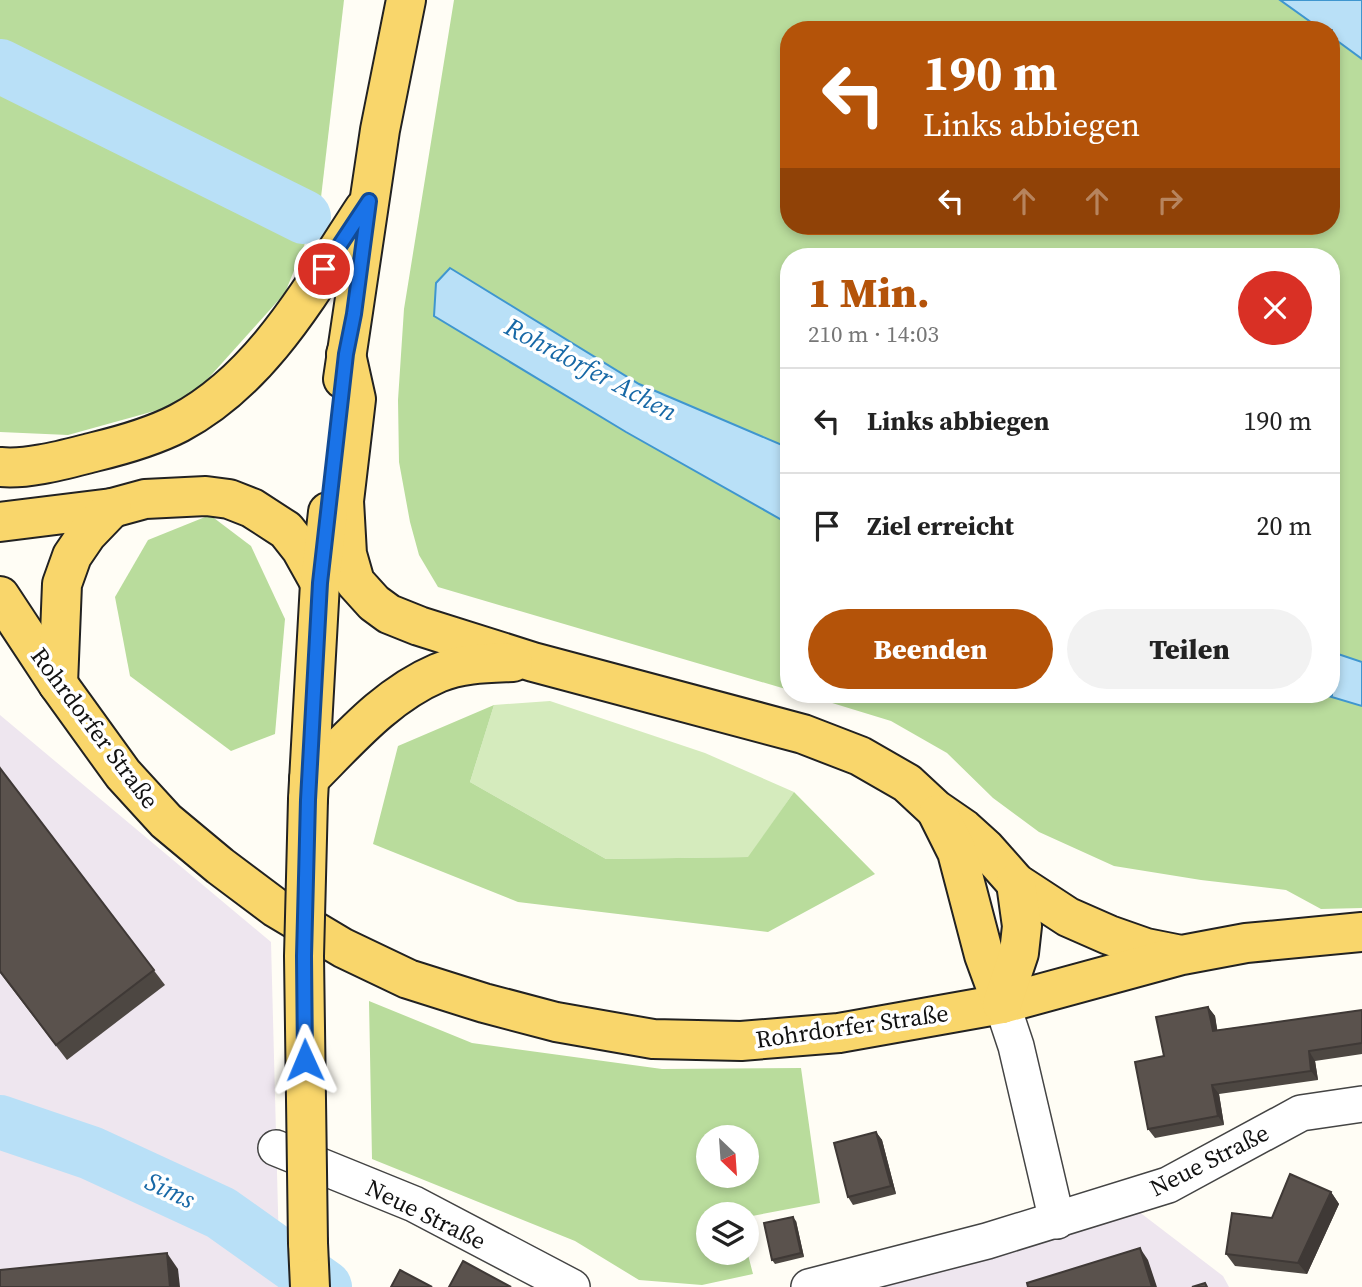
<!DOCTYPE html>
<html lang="de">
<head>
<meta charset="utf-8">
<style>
  :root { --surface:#fff; --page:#f2f2f2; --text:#222; --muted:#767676; --line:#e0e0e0; --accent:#b45309 }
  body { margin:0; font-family:"Source Serif 4",serif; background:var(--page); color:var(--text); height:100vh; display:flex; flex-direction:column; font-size:26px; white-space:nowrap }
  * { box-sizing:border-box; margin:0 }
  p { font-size:23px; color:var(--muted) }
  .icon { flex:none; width:38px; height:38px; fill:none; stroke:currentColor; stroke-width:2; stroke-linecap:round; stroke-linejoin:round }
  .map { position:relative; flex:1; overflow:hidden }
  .panel { position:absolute; left:780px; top:248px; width:560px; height:455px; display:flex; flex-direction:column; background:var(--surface); border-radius:28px; box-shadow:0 4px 10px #0003 }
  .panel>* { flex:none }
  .top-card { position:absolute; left:780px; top:21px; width:560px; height:214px; border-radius:28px; box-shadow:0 4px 10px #0003; background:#b45309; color:#fff; overflow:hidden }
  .needle { width:46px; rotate:155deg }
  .tools { position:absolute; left:696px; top:1125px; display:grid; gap:14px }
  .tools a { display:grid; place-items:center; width:63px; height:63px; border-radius:50%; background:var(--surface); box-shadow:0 4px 10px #0003; font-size:35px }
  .pin { position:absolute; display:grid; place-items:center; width:60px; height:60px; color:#fff; margin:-30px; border:4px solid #fff; border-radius:50%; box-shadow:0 2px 7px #0007 }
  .me { position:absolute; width:77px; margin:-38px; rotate:359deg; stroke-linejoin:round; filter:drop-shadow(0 0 5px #0008) }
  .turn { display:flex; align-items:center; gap:24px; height:147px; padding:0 28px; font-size:32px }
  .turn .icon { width:91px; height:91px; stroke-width:2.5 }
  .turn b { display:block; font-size:49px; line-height:60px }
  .lanes { display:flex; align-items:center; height:66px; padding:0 28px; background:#0003; justify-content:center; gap:35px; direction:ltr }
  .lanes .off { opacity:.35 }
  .round { display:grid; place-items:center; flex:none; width:74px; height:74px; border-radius:37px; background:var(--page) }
  .head { display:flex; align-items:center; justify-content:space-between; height:119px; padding:0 28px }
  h1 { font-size:42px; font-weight:800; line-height:52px; color:var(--accent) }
  .primary-button { display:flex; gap:14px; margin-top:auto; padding:14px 28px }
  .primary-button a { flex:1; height:80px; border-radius:42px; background:var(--accent); color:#fff; font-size:28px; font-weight:800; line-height:80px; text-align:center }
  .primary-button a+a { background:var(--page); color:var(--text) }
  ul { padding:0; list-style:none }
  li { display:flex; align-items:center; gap:21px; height:105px; padding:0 28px; border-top:2px solid var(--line) }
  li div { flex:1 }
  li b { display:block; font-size:26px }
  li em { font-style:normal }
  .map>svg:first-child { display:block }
  .industrial { fill:#eee6ef }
  .green { fill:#d5ebbd }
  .forest { fill:#b9dc9c; fill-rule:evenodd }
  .water { fill:#b9e0f7; stroke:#3f96cf; stroke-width:2 }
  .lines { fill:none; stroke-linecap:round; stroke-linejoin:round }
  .river { stroke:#b9e0f7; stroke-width:54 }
  .minor-casing { stroke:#444; stroke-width:38 }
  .major-casing { stroke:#222; stroke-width:42 }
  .minor { stroke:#fff; stroke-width:35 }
  .major { stroke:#f9d66b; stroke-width:38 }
  .major-bridge-casing { stroke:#222; stroke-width:42; stroke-linecap:butt }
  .major-bridge { stroke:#f9d66b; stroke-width:38 }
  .wall { fill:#4d4742 }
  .shaded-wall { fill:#3f3936 }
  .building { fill:#5a524d; stroke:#3f3936; stroke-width:2 }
  .route-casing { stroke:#114b97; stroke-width:18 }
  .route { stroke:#1a73e8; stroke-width:12 }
  .labels { text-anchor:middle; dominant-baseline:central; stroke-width:7; stroke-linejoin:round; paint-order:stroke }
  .street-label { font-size:24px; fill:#111; stroke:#fff }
  .water-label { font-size:26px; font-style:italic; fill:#1768a6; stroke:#fff }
</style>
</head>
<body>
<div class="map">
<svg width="1362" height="1287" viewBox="0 0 1362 1287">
  <rect width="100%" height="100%" fill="#fffdf5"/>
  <g class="industrial">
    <path d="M0,715l271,227 9,345h-280z"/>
    <path d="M1138,1211l85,65 6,11h-377z"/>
  </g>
  <path class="green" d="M550,701l155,52 89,39 -45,65 -143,2 -136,-77 24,-77z"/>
  <g class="forest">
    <path d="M0,0h344l-24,206 -35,87 -98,109 -119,33 -68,-3z"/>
    <path d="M454,0h826l42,30h-533v196h543v-189l30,22v603l-30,-10v-395h-543v191l-150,-64 -189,-115 176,163 163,92v166l-351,-103 -19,-32 -9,-33 -11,-60 -1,-62 6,-91z"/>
    <path d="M210,515l41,31 34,73 -10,115 -44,17 -101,-75 -15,-79 33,-57z"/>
    <path d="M806,695h519l37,11v202l-41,1 -35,-19 -85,-10 -87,-14 -75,-34 -46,-34 -46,-45 -56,-32z"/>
    <path d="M494,705l-24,77 136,77 142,-2 46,-65 81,82 -107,58 -250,-30 -145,-58 25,-98z"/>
    <path d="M369,1001l103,42 190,26 139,-1 19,135 -73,14v-3h-38v39h38v-2l6,23 -51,11 -63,-5 -64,-39 -203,-82zM709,1138h38v38h-38z"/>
  </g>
  <g class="water">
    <path d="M1280,0h82v59l-30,-22v-7h-10z"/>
    <path d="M450,268l189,116 150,64v76l-163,-92 -192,-116 2,-33z"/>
    <path d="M1332,652l30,10v44l-37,-11h7z"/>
  </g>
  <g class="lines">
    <g class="river">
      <path d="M0,66l304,151"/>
      <path d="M0,1122l91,31 130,60 104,74"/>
    </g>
    <g class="minor-casing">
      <g id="minor">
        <path d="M1002,1004l14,42 41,175"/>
        <path d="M276,1148l138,56 158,83"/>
        <path d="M809,1287l178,-46 181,-56 133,-72 61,-9"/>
      </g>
    </g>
    <g class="major-casing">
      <g id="major">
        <path d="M346,354l10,45 -12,102 3,53 8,28 19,21 15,11 30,12 114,36 270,72 57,22 47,27 28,26 29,20 21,19 31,35 52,34 41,18 37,13 30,6"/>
        <path d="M343,379l37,-249 26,-130"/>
        <path d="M0,467c28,3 66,-8 94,-15 29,-7 58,-15 85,-29 85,-45 134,-137 185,-214"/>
        <path d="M0,522l112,-14 33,-9 61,-3 23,3 23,9 34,22 15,19 19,34"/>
        <path d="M0,596l58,88 65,90 43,47 54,45 56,42 67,40 65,31 76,24 72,19 97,17 88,2 98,-8 163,-29 180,-49 64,-12 116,-11"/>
        <path d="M58,684l4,-100 10,-28 15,-22 25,-26"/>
        <path d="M309,779c39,-39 77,-84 129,-106 23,-10 51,-10 75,-11"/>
        <path d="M308,799l12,-216 8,-71"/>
        <path d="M938,814l19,38 27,103 18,49"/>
        <path d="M1002,1004l17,-51 3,-27 -6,-43"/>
        <path d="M308,1243l2,44"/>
      </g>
    </g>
    <use href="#minor" class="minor"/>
    <use href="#major" class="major"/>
    <g class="major-bridge-casing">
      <path id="major-bridge" d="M308,799l-4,157 4,287"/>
    </g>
    <use href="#major-bridge" class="major-bridge"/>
  </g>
  <g class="wall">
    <path d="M0,768l165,217 -98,75 -67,-87z"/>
    <path d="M1208,1007l7,9 2,14 145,-20v44l-47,7 3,19 -99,14 5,31 -69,13 -7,-9 16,-73z"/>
    <path d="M876,1132l6,8 14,54 -43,11 -5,-8z"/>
    <path d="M1331,1192l8,12 -32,70 -72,-8 -9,-12 46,-36z"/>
    <path d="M796,1221l8,36 -29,7 -3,-4z"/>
  </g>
  <g class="shaded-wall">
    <path d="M1208,1007l7,9 4,24 -6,-9z"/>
    <path d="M1309,1051l6,10 3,19 -7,-9z"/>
    <path d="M1212,1085l7,9 5,31 -6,-9z"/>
    <path d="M876,1132l6,8 14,54 -5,-8z"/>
    <path d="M1331,1192l8,12 -32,70 -9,-11z"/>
    <path d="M793,1217l3,4 8,36 -3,-4z"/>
    <path d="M1140,1248l8,12 9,27h-5z"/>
    <path d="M167,1253l11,16 2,18h-10z"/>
  </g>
  <g class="building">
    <path d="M0,768l154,202 -98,75 -56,-74z"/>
    <path d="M1208,1007l5,24 149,-21v33l-53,8 2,20 -99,14 6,31 -70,13 -13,-67 29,-6 -8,-39z"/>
    <path d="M876,1132l15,54 -43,11 -14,-54z"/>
    <path d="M1290,1174l41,18 -33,71 -72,-9 6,-41 40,5z"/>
    <path d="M793,1217l8,36 -29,7 -8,-37z"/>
    <path d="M1140,1248l12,39h-124l-1,-4z"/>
    <path d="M167,1253l3,34h-170v-17z"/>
    <path d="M463,1261l48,26h-62z"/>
    <path d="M400,1270l32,17h-41z"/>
    <path d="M1205,1283l2,4h-15z"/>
  </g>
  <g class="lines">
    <g class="route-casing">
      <path id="route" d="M305,1060l-1,-104 4,-156 12,-217 26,-229 8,-40 15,-113 -45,68"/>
    </g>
    <use href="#route" class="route"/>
  </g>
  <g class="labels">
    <g class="street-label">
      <text transform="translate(95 728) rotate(53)">Rohrdorfer Straße</text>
      <text transform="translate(852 1026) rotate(-8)">Rohrdorfer Straße</text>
      <text transform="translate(1209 1160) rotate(-27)">Neue Straße</text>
      <text transform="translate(426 1214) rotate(26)">Neue Straße</text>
    </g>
    <g class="water-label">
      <text transform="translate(591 369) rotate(28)">Rohrdorfer Achen</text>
      <text transform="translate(170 1190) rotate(25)">Sims</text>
    </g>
  </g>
</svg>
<div class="tools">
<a><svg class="needle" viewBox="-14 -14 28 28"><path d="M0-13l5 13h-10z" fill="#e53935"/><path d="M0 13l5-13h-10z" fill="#767676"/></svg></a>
<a><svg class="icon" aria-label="layers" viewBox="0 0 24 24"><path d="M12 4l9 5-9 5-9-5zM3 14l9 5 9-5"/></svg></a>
</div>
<div class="pin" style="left:324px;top:269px;background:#d93025"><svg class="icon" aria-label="arrive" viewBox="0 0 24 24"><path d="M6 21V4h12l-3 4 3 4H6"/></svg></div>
<svg class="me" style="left:305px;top:1060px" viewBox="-20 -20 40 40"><path d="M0-17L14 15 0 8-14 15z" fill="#1a73e8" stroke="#fff" stroke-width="4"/></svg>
<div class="top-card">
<div class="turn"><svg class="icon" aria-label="left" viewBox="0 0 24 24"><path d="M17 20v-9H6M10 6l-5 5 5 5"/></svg><div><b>190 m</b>Links abbiegen</div></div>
<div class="lanes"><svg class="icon" aria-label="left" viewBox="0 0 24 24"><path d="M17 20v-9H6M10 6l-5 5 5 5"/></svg><svg class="icon off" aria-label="ahead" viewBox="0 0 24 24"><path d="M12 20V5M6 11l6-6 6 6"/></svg><svg class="icon off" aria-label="ahead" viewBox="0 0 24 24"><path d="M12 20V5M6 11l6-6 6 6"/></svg><svg class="icon off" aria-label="right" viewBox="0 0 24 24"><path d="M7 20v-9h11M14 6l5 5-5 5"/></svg></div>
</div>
<section class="panel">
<div class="head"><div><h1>1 Min.</h1><p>210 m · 14:03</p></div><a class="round" style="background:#d93025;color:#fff"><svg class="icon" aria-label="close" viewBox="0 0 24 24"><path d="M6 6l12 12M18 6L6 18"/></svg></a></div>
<ul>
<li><svg class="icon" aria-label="left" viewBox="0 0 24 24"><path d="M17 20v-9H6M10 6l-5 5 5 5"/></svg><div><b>Links abbiegen</b></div><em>190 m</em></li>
<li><svg class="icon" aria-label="arrive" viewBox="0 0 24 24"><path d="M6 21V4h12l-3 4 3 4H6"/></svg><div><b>Ziel erreicht</b></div><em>20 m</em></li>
</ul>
<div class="primary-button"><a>Beenden</a><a>Teilen</a></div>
</section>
</div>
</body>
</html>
